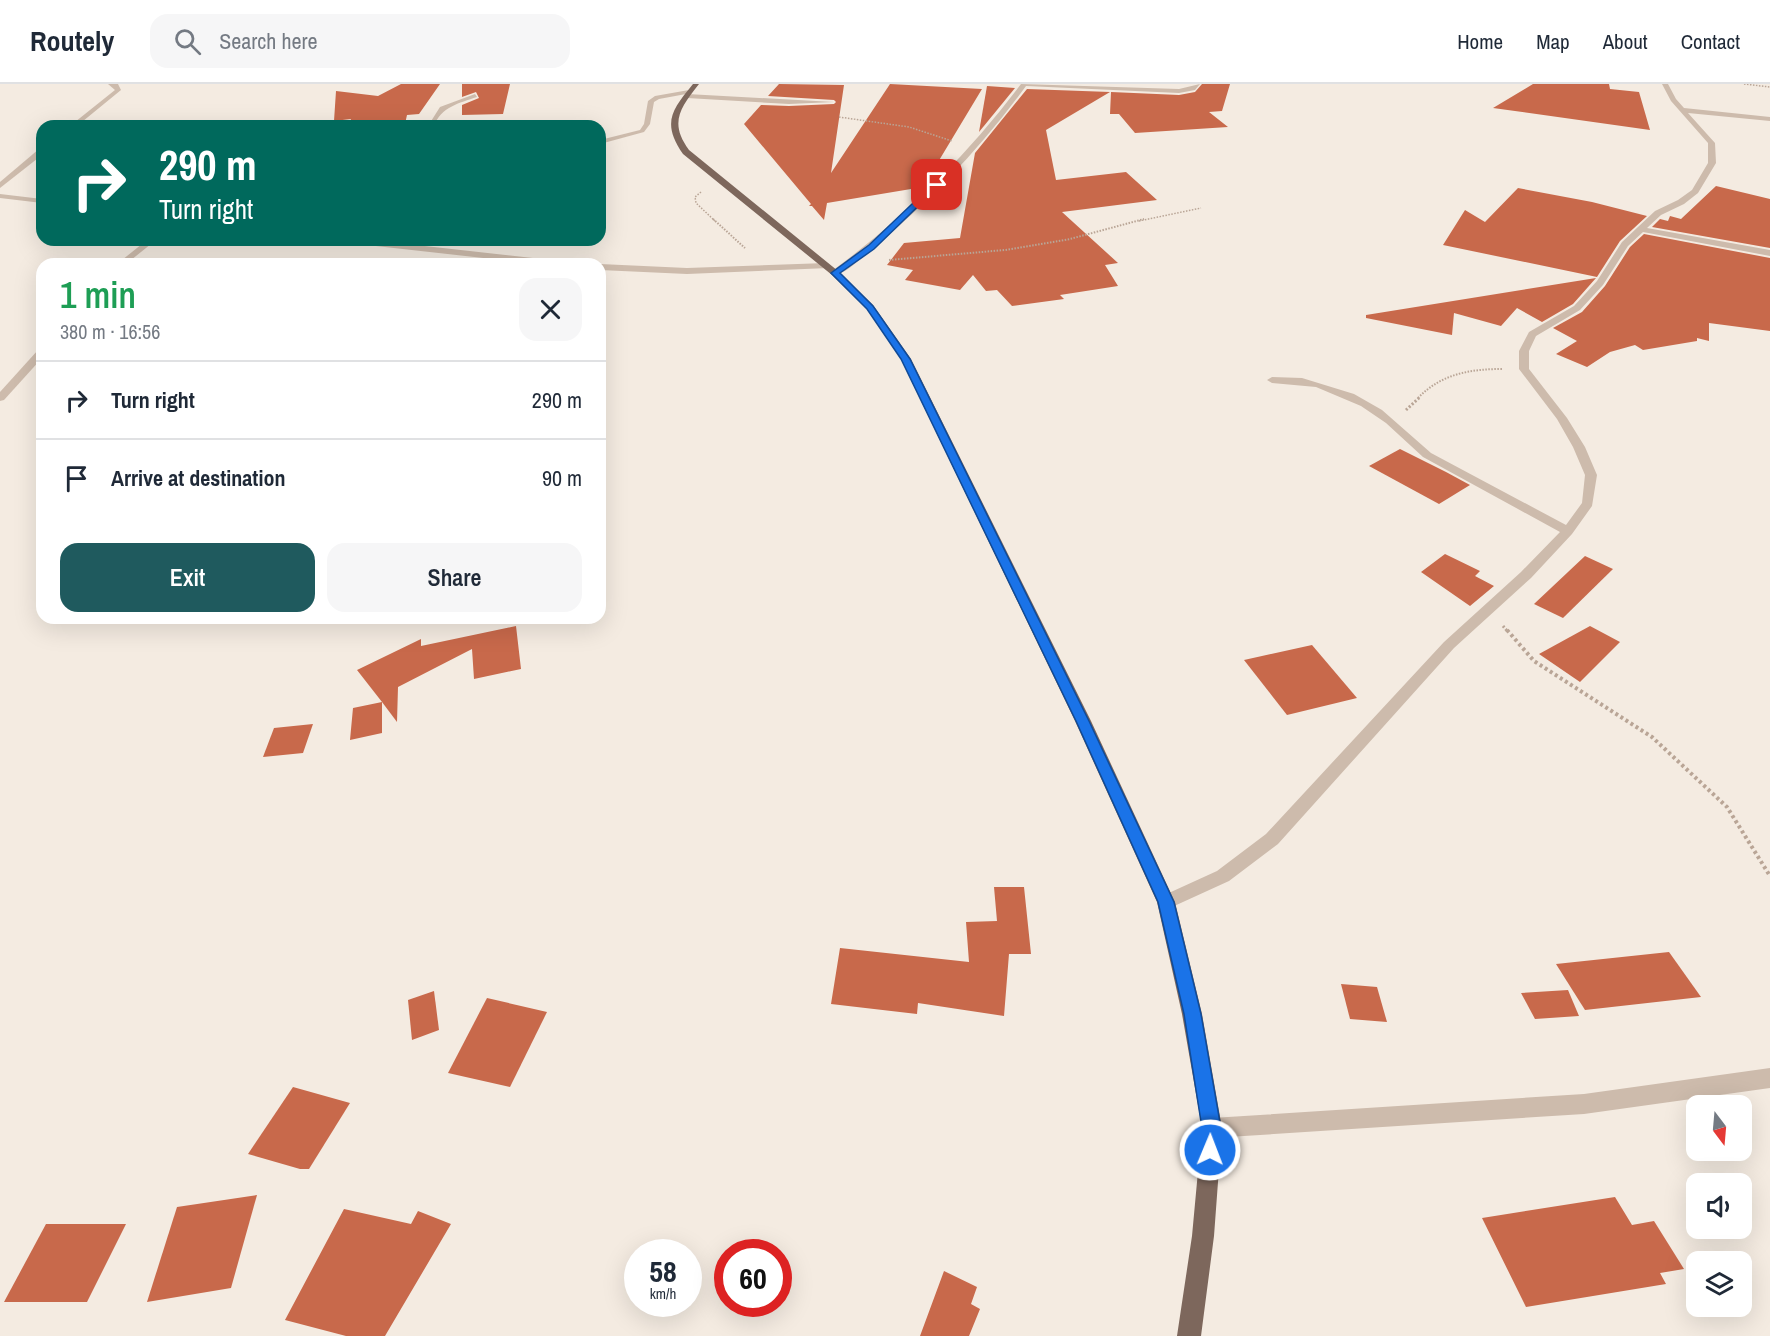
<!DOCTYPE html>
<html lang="en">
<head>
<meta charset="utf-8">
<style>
  :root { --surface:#fff; --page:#f6f6f7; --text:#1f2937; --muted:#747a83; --line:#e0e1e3; --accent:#1f5a5e }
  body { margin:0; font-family:"Archivo Narrow",sans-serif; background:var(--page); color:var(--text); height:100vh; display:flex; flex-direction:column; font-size:22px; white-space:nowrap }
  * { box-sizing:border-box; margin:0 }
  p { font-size:20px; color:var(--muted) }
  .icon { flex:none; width:33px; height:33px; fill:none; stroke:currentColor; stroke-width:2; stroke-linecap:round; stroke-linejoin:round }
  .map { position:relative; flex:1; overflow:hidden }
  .sheet { position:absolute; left:36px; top:174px; width:570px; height:366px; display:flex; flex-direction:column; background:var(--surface); border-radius:18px; box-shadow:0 6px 24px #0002 }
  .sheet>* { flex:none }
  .hud { position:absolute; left:36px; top:36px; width:570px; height:126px; border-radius:18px; box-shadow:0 6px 24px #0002; background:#00695c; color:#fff; overflow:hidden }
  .needle { width:39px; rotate:164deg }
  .controls { position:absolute; left:1686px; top:1011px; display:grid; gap:12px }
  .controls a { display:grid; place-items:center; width:66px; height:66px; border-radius:12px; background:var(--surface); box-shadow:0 6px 24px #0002; font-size:30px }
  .speed { position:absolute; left:624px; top:1155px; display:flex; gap:12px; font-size:30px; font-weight:700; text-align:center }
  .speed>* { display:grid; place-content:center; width:78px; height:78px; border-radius:50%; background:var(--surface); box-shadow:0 6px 24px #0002; line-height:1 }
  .speed small { font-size:15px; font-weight:400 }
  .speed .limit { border:9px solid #d22; background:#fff; color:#111 }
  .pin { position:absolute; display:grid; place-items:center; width:51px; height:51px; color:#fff; margin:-26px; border-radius:12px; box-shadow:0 3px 9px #0006 }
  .me { position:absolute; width:66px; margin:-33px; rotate:1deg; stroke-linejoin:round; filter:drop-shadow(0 0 4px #0008) }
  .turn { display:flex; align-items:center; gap:21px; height:126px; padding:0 24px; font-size:27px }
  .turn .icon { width:78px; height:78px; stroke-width:2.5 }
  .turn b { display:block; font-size:42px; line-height:51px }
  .round { display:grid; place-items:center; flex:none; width:63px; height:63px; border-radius:18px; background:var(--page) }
  .overview { display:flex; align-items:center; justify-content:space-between; height:102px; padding:0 24px }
  h1 { font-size:36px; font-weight:600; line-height:45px; color:#1e9e55 }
  .button { display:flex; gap:12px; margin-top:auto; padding:12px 24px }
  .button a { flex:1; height:69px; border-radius:18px; background:var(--accent); color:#fff; font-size:24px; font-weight:600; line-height:69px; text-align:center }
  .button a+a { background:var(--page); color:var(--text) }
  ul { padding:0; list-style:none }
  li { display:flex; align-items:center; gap:18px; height:78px; padding:0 24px; border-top:2px solid var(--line) }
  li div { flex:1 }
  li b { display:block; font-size:22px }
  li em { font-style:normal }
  header { display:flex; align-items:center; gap:36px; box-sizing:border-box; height:84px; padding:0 30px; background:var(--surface); border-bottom:2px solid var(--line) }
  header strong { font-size:28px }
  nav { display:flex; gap:33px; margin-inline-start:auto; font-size:21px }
  .search { width:420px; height:54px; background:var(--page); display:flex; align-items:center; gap:15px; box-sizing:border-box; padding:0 21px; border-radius:18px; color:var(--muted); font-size:22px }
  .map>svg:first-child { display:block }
  .building { fill:#c8694b }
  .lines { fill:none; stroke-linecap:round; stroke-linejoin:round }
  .path-far3 { stroke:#b9a596; stroke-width:1.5; stroke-dasharray:1.5 1.5; stroke-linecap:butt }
  .path-far2 { stroke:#b9a596; stroke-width:2; stroke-dasharray:1.5 1.5; stroke-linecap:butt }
  .path-far1 { stroke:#b9a596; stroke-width:3; stroke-dasharray:2 2; stroke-linecap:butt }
  .path { stroke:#b9a596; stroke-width:4; stroke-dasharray:3 3; stroke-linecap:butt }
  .street { fill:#cdbbac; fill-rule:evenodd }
  .primary { fill:#7d675c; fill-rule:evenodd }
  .route { fill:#1a73e8; stroke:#114b97; stroke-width:1.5 }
</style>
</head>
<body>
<header>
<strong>Routely</strong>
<div class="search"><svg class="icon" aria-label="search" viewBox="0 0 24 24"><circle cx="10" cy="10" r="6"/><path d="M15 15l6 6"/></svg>Search here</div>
<nav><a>Home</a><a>Map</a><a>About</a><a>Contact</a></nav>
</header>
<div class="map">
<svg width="1770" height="1252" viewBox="0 0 1770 1252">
  <rect width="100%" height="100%" fill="#f4ebe1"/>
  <g class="building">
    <path d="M401,0h39l-21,30 -12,1 -2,9 -57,2 3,-7 -17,2 2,-30 42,5z"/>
    <path d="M462,0h48l-7,30 -41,1v-10l17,-7 -3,-6 -14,5z"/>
    <path d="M779,0l65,1 -13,88 59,-89 92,5 -59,98 -96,16 -3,17 -12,-14h-3l2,-2 -67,-80 17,-19 28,1 45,-2 2,-2 -2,-2 -66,-4z"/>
    <path d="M1202,0h28l-8,27 -13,1 19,15 -93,6 -16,-19h-9l1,-22 68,3 16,-3z"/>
    <path d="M1533,0h76l1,5 29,3 11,38 -157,-22z"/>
    <path d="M987,2l28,2 -36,44z"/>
    <path d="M1027,5l83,3 -64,38 10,50 70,-8 31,28 -95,12 56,51 -13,2 13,21 -58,9 4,4 -52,7 -15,-16 -11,1 -13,-16 -13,15 -55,-10 8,-10 -26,-5 17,-22 56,-5 15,-85z"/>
    <path d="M1716,102l54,13v49l-118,-21 8,-8 8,2 2,-5 11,3z"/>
    <path d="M1518,104l74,14 55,14 -27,25 -23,36 -154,-32 22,-35 20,12z"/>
    <path d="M1644,150l126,24v73l-61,-8v18l-12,-3v3l-54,9 -8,-5 -25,7 -23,15 -31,-13 21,-13 -24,-13 29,-16 23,-26 25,-39z"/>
    <path d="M1596,194l-23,26 -31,18 -25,-14 -16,18 -47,-13 -2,22 -86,-17v-3z"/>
    <path d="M1400,365l46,23 24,13 -31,19 -70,-38z"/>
    <path d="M1445,470l35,17 -5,5 19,10 -24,20 -49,-34z"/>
    <path d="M1585,472l28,13 -50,49 -29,-14z"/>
    <path d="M516,542l5,43 -47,10 -2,-30 -74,38 -1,35 -15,-20v31l-32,7 3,-32 29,-6 -25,-32 64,-31v7z"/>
    <path d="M1590,542l30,16 -40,40 -41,-28z"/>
    <path d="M1312,561l45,53 -70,17 -43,-55z"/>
    <path d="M313,640l-10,29 -40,4 11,-29z"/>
    <path d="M994,803h30l7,67h-22l-5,62 -86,-13 -1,11 -86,-10 9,-56 129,14 -3,-40 31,-1z"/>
    <path d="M1669,868l32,45 -116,13 -29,-46z"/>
    <path d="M1341,900l36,3 10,35 -37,-3z"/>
    <path d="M1568,906l11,26 -44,3 -14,-26z"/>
    <path d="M434,907l5,39 -27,10 -4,-40z"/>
    <path d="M487,914l60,14 -37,75 -62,-14z"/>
    <path d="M293,1003l57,16 -41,66h-9l-52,-15z"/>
    <path d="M257,1111l-26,93 -84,14 30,-95z"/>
    <path d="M1615,1113l17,28 22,-4 30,48 -24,4 6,11 -140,23 -44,-89z"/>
    <path d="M344,1125l67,15 7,-13 33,13 -66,112h-39l-61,-16z"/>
    <path d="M46,1140h80l-39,78h-83z"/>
    <path d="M944,1187l33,16 -6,17 9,5 -11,27h-49z"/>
  </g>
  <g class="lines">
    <g class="path-far3">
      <path d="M1744,0l26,3"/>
      <path d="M839,33l70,10 43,14"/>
      <path d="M701,108l-6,5 1,6 19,18"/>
      <path d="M1139,137l62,-13"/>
    </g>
    <g class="path-far2">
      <path d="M713,135l32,29"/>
      <path d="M889,176l116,-10 65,-11 74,-20"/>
      <path d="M1418,314c23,-24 52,-29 84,-29"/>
    </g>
    <g class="path-far1">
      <path d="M1406,326l14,-13"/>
      <path d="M1503,542l5,6"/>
    </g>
    <path class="path" d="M1507,546l27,31 118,76 75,70 43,69"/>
    <g class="street">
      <path d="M108,0h10l3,6 -44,36h-7l45,-36z"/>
      <path d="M1021,0l158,5 21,-5 -5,6 -16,3 -153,-7c-45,62 -97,116 -156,165 -9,7 -26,25 -38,24v-4c72,-53 135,-115 189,-187z"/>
      <path d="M1662,0h6l8,15 8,9 86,9v4l-82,-8 27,30 1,20 -18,30 -14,11 -23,11 -14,13 123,22v6l-127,-24 -15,14 -25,39 -23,25 -44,26 -7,15v18l38,49 18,29 12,28 -5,31 -20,28 -41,44 -77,70 -176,196 -49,37 -57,26 -6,3 -6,-3 -3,-5 3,-5 57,-26 49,-37 178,-192 77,-70 39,-40 -137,-75 -37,-34 -25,-17 -45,-19 -44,-4 -5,-3 5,-3 30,1 52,16 28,16 49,43 135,72 16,-22 3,-28 -12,-28 -16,-28 -38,-50v-18l10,-19 45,-26 23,-25 25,-39 33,-31 23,-11 14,-10 16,-27v-20l-37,-42z"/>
      <path d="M689,6l3,2 -5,2 147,8 -45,2 -102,-6 -3,-2 2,-2 -27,5 -5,3 -4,22 -6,8 -44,12v-4l40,-10 4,-6 4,-23 7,-5z"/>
      <path d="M475,10l2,3c-18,6 -36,10 -43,29h-6l12,-19z"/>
      <path d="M39,65h3v6l-42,33v-6z"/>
      <path d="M0,110l42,5v4l-42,-5z"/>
      <path d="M147,156h9l-30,24h-9z"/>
      <path d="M345,156h26l189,21 4,3h-27l-188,-21z"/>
      <path d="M826,179l3,1v4l-142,6 -87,-4v-6l87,4z"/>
      <path d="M42,265v9l-38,42 -4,1v-9l38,-42z"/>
      <path d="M1770,984v20l-186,26 -372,24 -7,-3 -3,-7 3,-7 7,-3 372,-24z"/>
    </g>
    <path class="primary" d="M693,0h6c-19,24 -30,39 -10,66l149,121 35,34 38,54 180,362 84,181 27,112 20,114 -8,108 -13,100h-24l15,-100 10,-108 -20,-114 -25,-112 -82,-181 -174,-362 -34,-50 -35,-34 -149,-121c-21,-31 -12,-43 10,-70z"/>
  </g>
  <path class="route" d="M934,99l6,2 -66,64 -34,24 33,33 37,53 179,362 85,181 27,112 20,114 -4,29 -7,3 -7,-3 -3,-7 2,-22 -18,-114 -26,-112 -82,-181 -175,-362 -34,-50 -36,-36 38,-28z"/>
</svg>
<div class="controls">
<a><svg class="needle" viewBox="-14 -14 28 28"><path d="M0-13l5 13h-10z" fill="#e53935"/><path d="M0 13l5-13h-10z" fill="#747a83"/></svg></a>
<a><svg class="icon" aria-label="sound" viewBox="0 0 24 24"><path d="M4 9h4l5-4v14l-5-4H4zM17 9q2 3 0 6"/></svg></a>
<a><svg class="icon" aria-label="layers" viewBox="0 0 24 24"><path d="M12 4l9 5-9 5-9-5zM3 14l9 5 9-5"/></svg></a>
</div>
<div class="speed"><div>58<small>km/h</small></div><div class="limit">60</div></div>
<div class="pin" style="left:937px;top:101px;background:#d93025"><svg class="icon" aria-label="arrive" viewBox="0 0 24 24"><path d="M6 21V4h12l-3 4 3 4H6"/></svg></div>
<svg class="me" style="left:1210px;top:1066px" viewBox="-20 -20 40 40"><circle r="17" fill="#1a73e8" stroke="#fff" stroke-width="3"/><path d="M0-11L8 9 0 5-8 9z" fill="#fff"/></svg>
<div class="hud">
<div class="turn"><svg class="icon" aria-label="right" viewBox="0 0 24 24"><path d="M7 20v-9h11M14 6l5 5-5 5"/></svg><div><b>290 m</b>Turn right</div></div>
</div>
<section class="sheet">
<div class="overview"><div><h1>1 min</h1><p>380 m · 16:56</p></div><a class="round"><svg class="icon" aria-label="close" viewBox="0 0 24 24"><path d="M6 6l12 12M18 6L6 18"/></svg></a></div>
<ul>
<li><svg class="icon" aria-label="right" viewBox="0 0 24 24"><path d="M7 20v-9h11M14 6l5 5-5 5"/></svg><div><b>Turn right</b></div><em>290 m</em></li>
<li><svg class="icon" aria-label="arrive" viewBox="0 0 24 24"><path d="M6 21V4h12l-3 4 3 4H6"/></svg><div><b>Arrive at destination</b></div><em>90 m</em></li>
</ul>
<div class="button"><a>Exit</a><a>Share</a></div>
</section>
</div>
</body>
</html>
